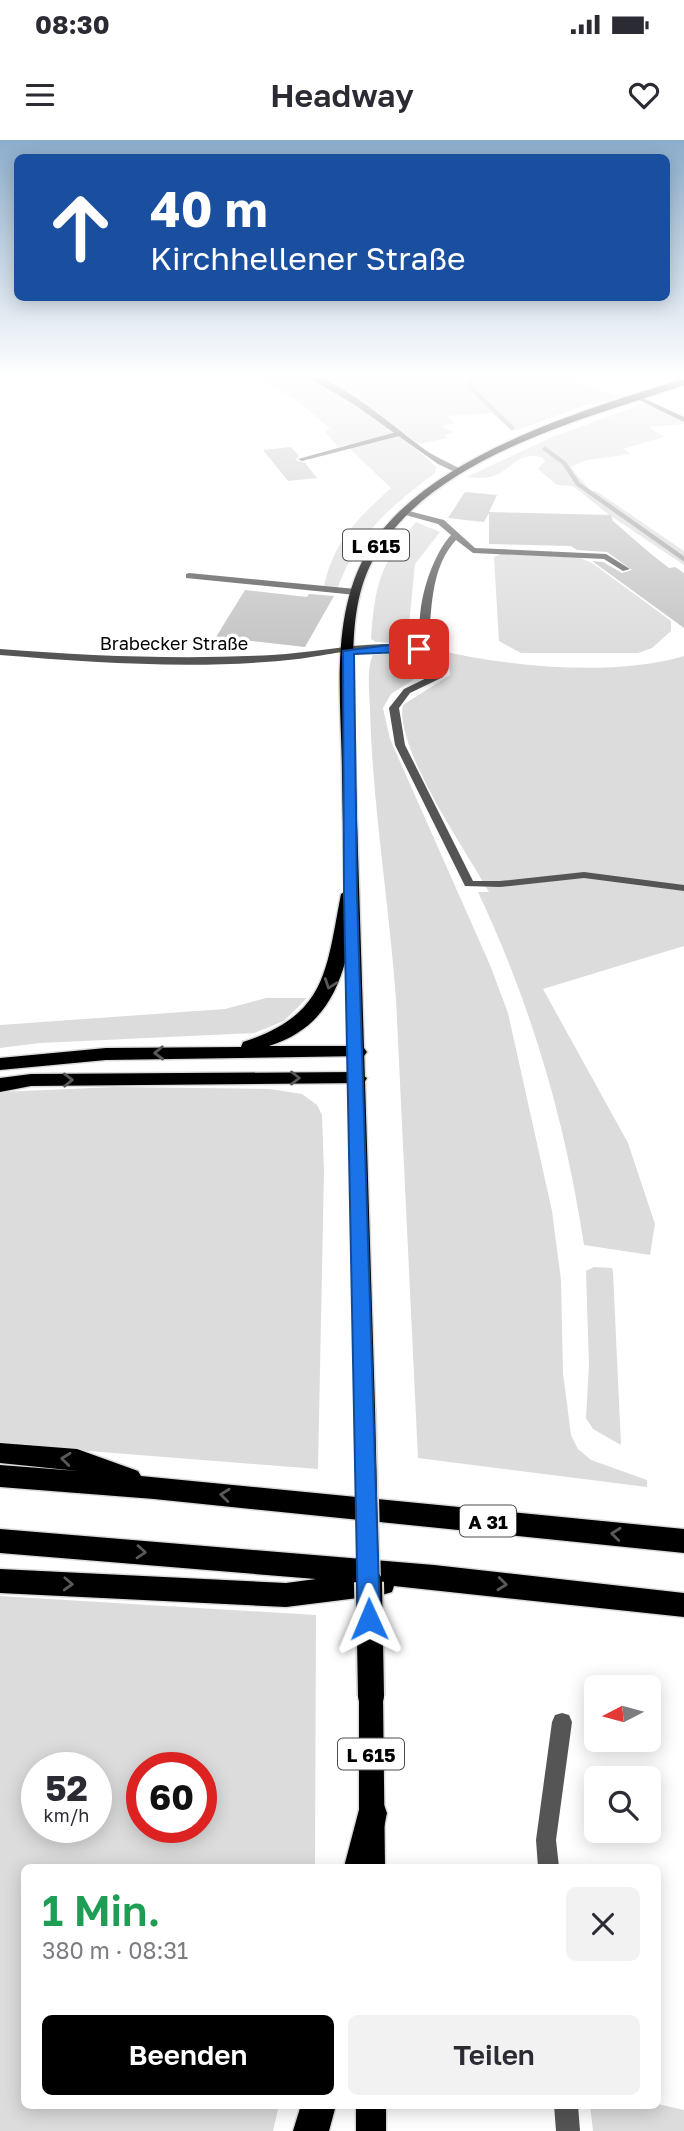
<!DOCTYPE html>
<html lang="de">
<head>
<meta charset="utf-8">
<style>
  :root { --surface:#fff; --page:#f2f2f3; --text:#2b2b33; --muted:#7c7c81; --accent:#000 }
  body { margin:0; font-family:"Golos Text",sans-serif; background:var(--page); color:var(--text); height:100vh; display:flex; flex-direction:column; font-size:26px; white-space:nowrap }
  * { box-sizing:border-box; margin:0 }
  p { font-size:23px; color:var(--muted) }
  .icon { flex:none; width:38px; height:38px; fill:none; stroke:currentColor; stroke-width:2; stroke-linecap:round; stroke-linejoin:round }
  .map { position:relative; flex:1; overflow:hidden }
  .sheet { position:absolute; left:21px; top:1724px; width:640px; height:245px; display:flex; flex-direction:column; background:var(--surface); border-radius:10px; box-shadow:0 4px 18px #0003 }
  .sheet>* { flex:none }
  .banner { position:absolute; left:14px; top:14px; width:656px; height:147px; border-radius:10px; box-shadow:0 4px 18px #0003; background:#1a4fa0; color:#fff; overflow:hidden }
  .needle { width:46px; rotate:264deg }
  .buttons { position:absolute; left:584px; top:1535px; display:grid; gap:14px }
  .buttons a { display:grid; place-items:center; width:77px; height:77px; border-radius:10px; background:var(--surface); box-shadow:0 4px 18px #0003; font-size:35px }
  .speed { position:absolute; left:21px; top:1612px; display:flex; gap:14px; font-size:35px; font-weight:700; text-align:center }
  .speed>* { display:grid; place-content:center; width:91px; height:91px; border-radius:50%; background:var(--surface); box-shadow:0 4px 18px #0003; line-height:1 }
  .speed small { font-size:18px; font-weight:400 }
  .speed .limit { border:10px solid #d22; background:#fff; color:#111 }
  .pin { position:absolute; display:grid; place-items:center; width:60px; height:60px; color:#fff; margin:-30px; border-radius:14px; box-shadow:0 4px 10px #0006 }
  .me { position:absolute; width:77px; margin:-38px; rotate:359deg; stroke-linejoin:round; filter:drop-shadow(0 0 5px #0008) }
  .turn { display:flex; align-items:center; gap:24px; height:147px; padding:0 21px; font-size:32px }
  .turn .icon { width:91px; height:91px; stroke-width:2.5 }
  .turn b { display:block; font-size:49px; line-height:60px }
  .round { display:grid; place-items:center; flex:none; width:74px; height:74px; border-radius:10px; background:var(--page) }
  .headline { display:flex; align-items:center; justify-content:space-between; height:119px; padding:0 21px }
  h1 { font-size:42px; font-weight:600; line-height:52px; color:#1e9e55 }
  .action { display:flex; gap:14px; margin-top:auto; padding:14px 21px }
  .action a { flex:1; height:80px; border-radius:10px; background:var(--accent); color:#fff; font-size:28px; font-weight:600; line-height:80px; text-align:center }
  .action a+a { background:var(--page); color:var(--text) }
  .status { display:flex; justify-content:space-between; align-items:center; height:49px; padding:0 35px; background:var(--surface); direction:ltr }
  .status svg { height:19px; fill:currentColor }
  header { display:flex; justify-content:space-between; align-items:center; height:91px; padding:0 21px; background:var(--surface); font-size:32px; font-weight:600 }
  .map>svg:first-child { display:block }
  .green { fill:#dcdcdc; fill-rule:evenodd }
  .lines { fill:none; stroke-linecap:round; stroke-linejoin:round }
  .stream { stroke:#a3a3a3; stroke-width:4.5 }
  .building { fill:#c4c4c4 }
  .primary-casing { stroke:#dbdbdb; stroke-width:3 }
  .motorway-casing { stroke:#dbdbdb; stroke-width:3 }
  .service { fill:#555; fill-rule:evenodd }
  .minor { fill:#555; fill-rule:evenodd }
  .primary { fill:#000; fill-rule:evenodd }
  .motorway { fill:#000; fill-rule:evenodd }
  .primary-bridge-far1-casing { stroke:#dbdbdb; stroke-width:24; stroke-linecap:butt }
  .primary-bridge-casing { stroke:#dbdbdb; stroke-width:30; stroke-linecap:butt }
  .primary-bridge-far1 { stroke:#000; stroke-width:20 }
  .primary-bridge { stroke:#000; stroke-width:26 }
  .oneway { stroke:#595959 }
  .route { fill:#1a73e8; stroke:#114b97; stroke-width:2 }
  .labels { text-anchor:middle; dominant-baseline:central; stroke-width:7; stroke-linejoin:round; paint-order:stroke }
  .far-street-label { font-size:18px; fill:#000; stroke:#fff }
  .shield { fill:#fff; stroke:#4c4c4c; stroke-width:2 }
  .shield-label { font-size:19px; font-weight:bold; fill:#000 }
</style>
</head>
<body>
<div class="status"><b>08:30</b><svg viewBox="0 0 49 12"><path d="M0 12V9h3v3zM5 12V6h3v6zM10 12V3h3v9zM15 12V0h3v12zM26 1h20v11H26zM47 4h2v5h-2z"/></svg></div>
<header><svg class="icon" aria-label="menu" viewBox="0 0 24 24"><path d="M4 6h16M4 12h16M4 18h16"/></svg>Headway<svg class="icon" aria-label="heart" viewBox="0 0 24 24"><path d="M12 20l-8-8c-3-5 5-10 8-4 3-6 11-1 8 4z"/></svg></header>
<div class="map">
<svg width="684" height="1991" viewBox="0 0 684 1991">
  <rect width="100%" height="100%" fill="#fff"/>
  <g class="green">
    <path d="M244,233c17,0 38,-3 54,0 25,6 121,74 138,94l-1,6c-46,35 -76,59 -97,114l-14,-1c10,-45 33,-67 67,-98l-45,-43 -8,2 -13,-16 5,-2 -36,-31z"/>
    <path d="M310,233h265l-2,4 6,5 41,15 -27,8 -4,-1 -75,27 -22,-18 -45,3 7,7 -13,3 12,6 -9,3 3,3 -28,6 -94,-65z"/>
    <path d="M643,264l19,5 22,15 -35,3 15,10 -41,12 8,5 -44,6 -17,7 21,24h5l88,60v14l-76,-51 -35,-28 -16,-1 -19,-16 7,-8 -3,-4c-23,-5 -29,10 -46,18 -7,4 -21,3 -29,2l85,-40z"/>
    <path d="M416,382l24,10 -25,32 -8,80 -31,-2 -5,-3c4,-56 9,-74 45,-117z"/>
    <path d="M501,414l77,3 14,6 79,58v10l-19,17 -14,5h-117l-22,-12 -5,-84z"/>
    <path d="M438,510c72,17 175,27 246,6v290l-141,43 85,154 27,81 -5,31 -66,-10c-19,-125 -52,-238 -106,-353h11c-23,-41 -95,-145 -86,-187l47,-30 -1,-13z"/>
    <path d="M405,511l19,6 6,12 -39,25 -8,14 7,31 100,226 18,48 44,198 9,69 2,93 8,62 7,14 13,11 56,20v7l-229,-29 -22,-459c-7,-96 -23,-190 -26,-287 0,-15 -4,-44 3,-57z"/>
    <path d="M266,858h41l-23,23 -30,12 -214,10 -40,5v-23l225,-16z"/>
    <path d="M115,947l155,2 32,5 15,11 5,10 2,56 -6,298 -318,-25v-352z"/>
    <path d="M594,1127l18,1 1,4 8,173 -28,-16 -7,-11 3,-53 -3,-94z"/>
    <path d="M0,1456l316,19 -1,252h-291v238h255l-6,26h-273zM37,1628h59v59h-59zM142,1628h59v59h-59z"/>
    <path d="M658,1964l26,6v21h-91l-3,-26z"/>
  </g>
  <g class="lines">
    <g class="stream">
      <path d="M469,233l1,14 42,41"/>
      <path d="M545,309l19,14 14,21 106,75"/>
    </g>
  </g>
  <g class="building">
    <path d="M291,307l8,9 -4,4 10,3 12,15 -29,3 -25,-31z"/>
    <path d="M465,352l32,3 -8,17 122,3 2,6 38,33 18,14 6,-1 9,6v55l-92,-67 11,1 19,11 10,-3 -25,-18 -30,-2 -6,-4 -82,-2v-31l-5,9 -36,-4z"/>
    <path d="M245,450l62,7 2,-3 25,2 -29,51 -89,-10z"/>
  </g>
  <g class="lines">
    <g class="primary-casing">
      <g id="primary">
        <path d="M684,239v6c-104,36 -264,74 -315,183 -17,37 -16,81 -16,121l22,719 -3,6 -7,2 -7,-2 -3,-6c-2,-119 -2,-239 -6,-358 -3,-91 -5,-181 -7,-272 0,-75 -14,-162 27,-229 55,-92 218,-141 315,-170z"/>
        <path d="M371,1545l9,3 3,8 2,171h-26v-171l3,-8z"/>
        <rect x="356" y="1965" width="30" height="26"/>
      </g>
    </g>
    <g class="motorway-casing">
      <g id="motorway">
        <path d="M350,749l9,5c-12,65 -17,129 -90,152h88l7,2 3,4 -3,4 -258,4 -106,10v-12l106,-10 135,-1 2,-5c84,-27 83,-71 98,-148z"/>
        <path d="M357,932l10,6 -3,5 -333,3 -31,6v-14l31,-4z"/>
        <path d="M0,1303l77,6 61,22 3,5 543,53v24l-530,-54 -154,-12v-22l78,6 -78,-8z"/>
        <path d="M0,1389l434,36 250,28v24l-290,-31 -2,6 -10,3 -96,12 -286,-14v-24l286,14 30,-4 -316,-26z"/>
        <path d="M372,1658l11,4 4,11 -11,54h-32l17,-65z"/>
        <path d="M301,1965h35l-7,26h-36z"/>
      </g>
    </g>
    <g class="service">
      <path d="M637,257h4l43,20v5l-47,-23z"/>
      <path d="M400,291l3,4 -101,26 -4,-2z"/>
      <path d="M405,370l39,10 31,28 131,6 24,15 -7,2 -19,-12 -131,-6 -17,-13c-24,26 -24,63 -27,96l-8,2c-6,-30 10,-81 30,-103l-13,-11 -36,-10v-4z"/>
      <path d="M189,433l167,16 4,3 -4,3 -170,-17v-4z"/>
    </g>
    <g class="minor">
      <path d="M301,233c34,0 99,60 129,80 11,7 23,11 34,18l-7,2 -19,-9 -83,-59z"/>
      <path d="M383,504c24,0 47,2 63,22l-3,11 -33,16 -11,15 6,37 68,136h27l84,-9 100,13v6l-100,-13 -84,9 -35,-1 -70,-141 -6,-37 15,-19 31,-15 1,-8c-29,-31 -100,-12 -138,-7 -98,11 -200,4 -298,-4v-6c90,7 181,11 272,6 37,-2 74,-10 111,-11z"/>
      <path d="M562,1573l7,2 3,7 -16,118 3,27h-21l-2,-27 16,-118 3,-7z"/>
      <path d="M554,1965h24l2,26h-24z"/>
    </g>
    <use href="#primary" class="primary"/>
    <use href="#motorway" class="motorway"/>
    <g class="primary-bridge-far1-casing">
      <path id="primary-bridge-far1" d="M365,1268l4,176"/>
    </g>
    <g class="primary-bridge-casing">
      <path id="primary-bridge" d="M369,1442l2,114"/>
    </g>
    <use href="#primary-bridge-far1" class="primary-bridge-far1"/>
    <use href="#primary-bridge" class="primary-bridge"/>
  </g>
  <defs><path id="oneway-chevron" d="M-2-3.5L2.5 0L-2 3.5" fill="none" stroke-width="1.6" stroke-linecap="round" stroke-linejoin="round" transform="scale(1.75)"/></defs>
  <g class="oneway">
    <use href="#oneway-chevron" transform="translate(330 844) rotate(109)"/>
    <use href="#oneway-chevron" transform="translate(159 913) rotate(178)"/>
    <use href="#oneway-chevron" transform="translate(295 938)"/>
    <use href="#oneway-chevron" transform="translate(68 940) rotate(-1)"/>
    <use href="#oneway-chevron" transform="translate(66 1319) rotate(-174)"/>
    <use href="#oneway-chevron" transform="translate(225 1355) rotate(-174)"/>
    <use href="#oneway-chevron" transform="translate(616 1394) rotate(-174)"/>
    <use href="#oneway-chevron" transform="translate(141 1412) rotate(4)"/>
    <use href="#oneway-chevron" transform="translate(68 1444) rotate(3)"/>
    <use href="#oneway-chevron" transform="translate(502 1444) rotate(6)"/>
  </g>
  <linearGradient id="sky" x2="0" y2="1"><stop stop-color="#8cadcc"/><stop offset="0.46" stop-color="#fff"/><stop offset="1" stop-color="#fff" stop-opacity="0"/></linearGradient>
  <rect width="684" height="512" fill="url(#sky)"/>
  <path class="route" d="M397,504l27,5c-5,4 -58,4 -70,5l3,240 23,725 -3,7 -8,3 -7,-3 -4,-7 -14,-725 -1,-243z"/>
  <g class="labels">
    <g class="far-street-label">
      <text x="174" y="503">Brabecker Straße</text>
    </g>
    <g class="shield">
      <rect x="343" y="389.5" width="66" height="31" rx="5"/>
      <rect x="460" y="1365.5" width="56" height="31" rx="5"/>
      <rect x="338" y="1598.5" width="66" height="31" rx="5"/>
    </g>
    <g class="shield-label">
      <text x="376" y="405">L 615</text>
      <text x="488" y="1381">A 31</text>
      <text x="371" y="1614">L 615</text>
    </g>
  </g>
</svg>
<div class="buttons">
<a><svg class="needle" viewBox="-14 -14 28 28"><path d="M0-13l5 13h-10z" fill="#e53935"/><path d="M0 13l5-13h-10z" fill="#7c7c81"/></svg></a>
<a><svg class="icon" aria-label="search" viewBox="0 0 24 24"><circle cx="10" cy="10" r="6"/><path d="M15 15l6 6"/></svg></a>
</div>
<div class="speed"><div>52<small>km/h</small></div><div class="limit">60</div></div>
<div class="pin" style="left:419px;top:509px;background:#d93025"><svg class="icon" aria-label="arrive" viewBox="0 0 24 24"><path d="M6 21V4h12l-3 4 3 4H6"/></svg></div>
<svg class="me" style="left:369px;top:1479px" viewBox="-20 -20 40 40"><path d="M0-17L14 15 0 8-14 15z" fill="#1a73e8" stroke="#fff" stroke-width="4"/></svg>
<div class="banner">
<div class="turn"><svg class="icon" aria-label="ahead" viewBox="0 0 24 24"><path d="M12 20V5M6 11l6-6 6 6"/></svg><div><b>40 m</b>Kirchhellener Straße</div></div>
</div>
<section class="sheet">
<div class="headline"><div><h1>1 Min.</h1><p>380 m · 08:31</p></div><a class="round"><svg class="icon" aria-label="close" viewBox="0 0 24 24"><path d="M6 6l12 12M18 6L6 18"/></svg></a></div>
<div class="action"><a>Beenden</a><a>Teilen</a></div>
</section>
</div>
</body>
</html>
